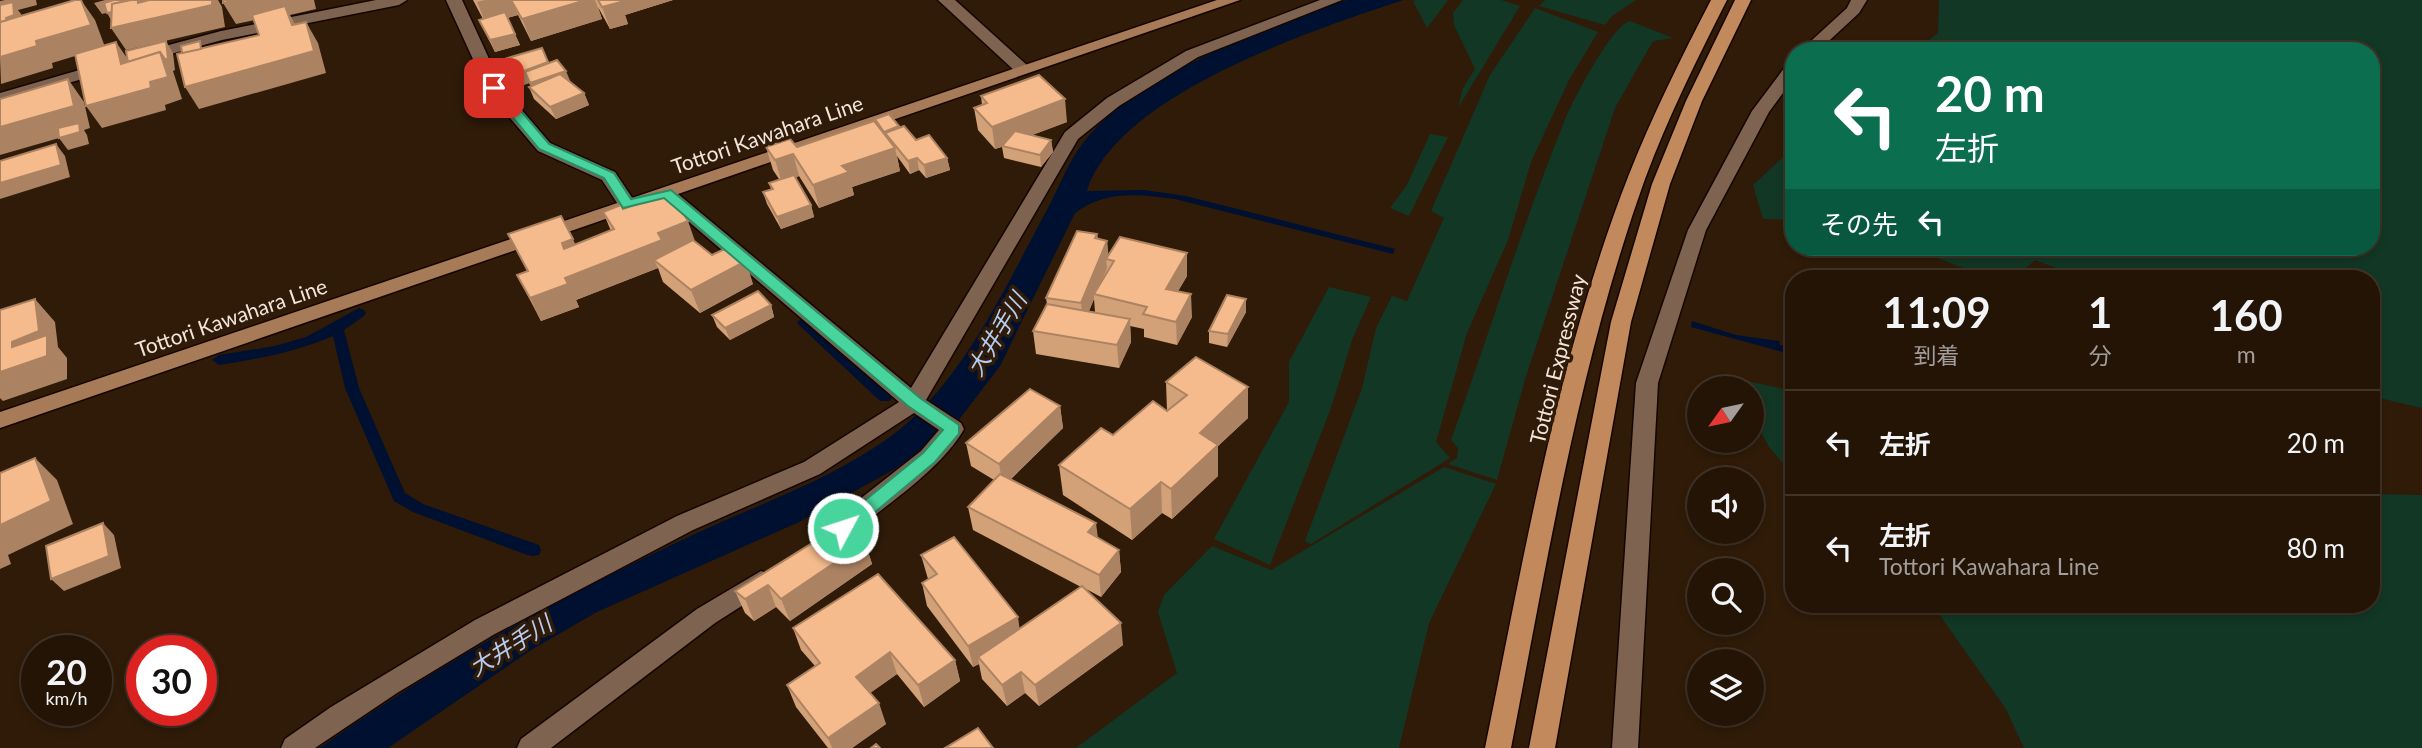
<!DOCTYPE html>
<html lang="ja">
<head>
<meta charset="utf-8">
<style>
  :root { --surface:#231406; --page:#2f2114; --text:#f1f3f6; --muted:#a39e9b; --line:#403328 }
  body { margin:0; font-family:Lato,"Noto Sans JP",sans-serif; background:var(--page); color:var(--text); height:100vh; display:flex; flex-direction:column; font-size:26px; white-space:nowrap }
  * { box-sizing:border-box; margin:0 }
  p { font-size:23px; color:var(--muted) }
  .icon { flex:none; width:38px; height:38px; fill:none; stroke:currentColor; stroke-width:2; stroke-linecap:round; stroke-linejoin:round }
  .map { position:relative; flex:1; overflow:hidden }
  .side { position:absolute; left:1785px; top:270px; width:595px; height:343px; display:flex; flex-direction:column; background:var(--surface); border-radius:28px; box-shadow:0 4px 10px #0003,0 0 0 2px var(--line) }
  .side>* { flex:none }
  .banner { position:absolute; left:1785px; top:42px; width:595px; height:214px; border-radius:28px; box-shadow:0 4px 10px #0003,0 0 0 2px var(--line); background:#0b6e4f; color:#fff; overflow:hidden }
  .needle { width:46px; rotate:237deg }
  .tools { position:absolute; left:1687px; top:376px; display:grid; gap:14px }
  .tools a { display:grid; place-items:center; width:77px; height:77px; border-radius:50%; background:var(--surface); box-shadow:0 4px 10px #0003,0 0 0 2px var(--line); font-size:35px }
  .speed { position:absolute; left:21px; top:635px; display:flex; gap:14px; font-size:35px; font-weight:700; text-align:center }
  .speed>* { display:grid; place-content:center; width:91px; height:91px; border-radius:50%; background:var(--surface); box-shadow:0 4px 10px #0003,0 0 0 2px var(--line); line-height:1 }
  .speed small { font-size:18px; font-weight:400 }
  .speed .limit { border:10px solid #d22; background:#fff; color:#111 }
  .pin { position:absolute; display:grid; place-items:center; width:60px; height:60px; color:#fff; margin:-30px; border-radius:14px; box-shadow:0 4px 10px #0006 }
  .me { position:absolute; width:77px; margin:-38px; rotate:50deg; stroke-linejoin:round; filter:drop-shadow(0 0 5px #0008) }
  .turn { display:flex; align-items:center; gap:24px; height:147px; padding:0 35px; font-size:32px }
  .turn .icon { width:91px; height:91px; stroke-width:2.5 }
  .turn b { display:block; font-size:49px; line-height:60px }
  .then { display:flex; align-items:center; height:66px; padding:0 35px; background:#0003; gap:14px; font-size:26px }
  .eta { display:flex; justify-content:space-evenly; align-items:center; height:119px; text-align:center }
  .eta b { font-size:42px; font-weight:700; line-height:49px }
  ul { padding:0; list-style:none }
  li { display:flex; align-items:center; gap:21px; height:105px; padding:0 35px; border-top:2px solid var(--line) }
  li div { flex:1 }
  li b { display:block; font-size:26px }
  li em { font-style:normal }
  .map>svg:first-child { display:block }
  .green { fill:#123725 }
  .water { fill:#001030 }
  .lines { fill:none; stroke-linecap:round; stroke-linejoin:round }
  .stream { fill:#001030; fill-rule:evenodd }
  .street-casing { stroke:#170500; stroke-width:3 }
  .primary-casing { stroke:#170500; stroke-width:3 }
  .highway-casing { stroke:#170500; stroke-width:3 }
  .street { fill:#7e6450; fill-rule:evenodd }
  .primary { fill:#a77a58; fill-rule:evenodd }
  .highway { fill:#c2895d; fill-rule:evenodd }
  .wall { fill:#d3a178; fill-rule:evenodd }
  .shaded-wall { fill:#ac8362 }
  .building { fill:#f5bb8c; stroke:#ac8362; stroke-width:2 }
  .route { fill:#48d49d; stroke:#2f8a66; stroke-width:2 }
  .labels { text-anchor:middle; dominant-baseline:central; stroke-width:7; stroke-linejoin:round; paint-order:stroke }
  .street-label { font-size:21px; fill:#f3e5d9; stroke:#2f1b08 }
  .water-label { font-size:23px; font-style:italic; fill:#b5cdf2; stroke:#2f1b08 }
</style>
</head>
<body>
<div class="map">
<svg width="2422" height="748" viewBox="0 0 2422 748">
  <rect width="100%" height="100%" fill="#2f1b08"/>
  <g class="green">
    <path d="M1417,0h31l-21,28 -14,-27z"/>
    <path d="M1463,0h38l19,6 -62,102 5,-20 12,-19 -21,-44 -1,-12z"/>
    <path d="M1545,0h91l-24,16 -7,9 -66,-19z"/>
    <path d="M1939,0h483v408l-51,-12v-118h-289l-47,-18 -20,18c-32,0 -71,-16 -99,-31h455v-196h-456l23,-18z"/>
    <path d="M1535,8l63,24 -29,48 -38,82 -23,78 -41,93 -31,109 14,16 -139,86 -6,-3 57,-153 14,-60 16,-32 15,5 37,-83 -13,-7 59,-136z"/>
    <path d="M1630,21l43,17 -20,3 -38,67 -89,268 -29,104 -49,-16 9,-6 1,-10 -7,-8c38,-106 71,-214 113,-318 8,-20 47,-96 66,-101z"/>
    <path d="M1430,134l18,3 -39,79 -19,-8 17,-23z"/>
    <path d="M1794,147v73l-31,-1 -10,-34z"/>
    <path d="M1329,287l42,10 -19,43 -21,68 -61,157 -56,-26 75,-137v-40z"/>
    <path d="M1732,378l62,13v85l-25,-29 -17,-30v-29h-20z"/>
    <path d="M1444,467l52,17 -67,139 -30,125h-323l101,-75 -19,-61 6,-17 48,-49 59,24z"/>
    <path d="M2371,494l51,1v253h-398l-18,-39 -74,-105h439z"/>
  </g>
  <g class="water">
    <path d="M1346,0h57c-89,30 -286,94 -316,191l57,-1 42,6 209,53 -2,5 -218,-55c-36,-5 -70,-9 -100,14l-75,153 -42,55 -56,44 -103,57 -202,90 -66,38 -143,98h-68c114,-81 237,-149 364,-209 69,-33 143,-57 206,-102 71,-51 118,-155 159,-231 11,-21 20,-45 34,-63 54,-71 182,-112 263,-143z"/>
    <path d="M1692,321l44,14 43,6 1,4 14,2v8l-103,-28z"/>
  </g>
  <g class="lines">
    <g class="stream">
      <path d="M359,308l5,2 2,3 -2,3 -20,14 15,58 46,105 18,11 116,41 2,5 -2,5 -6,1 -6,-1 -114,-43 -19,-11 -49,-113 -12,-52c-37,16 -75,23 -114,29l-7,-5 7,-5 56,-9 31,-9z"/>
      <path d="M804,317l5,2 81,74 2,4 -2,4h-10l-81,-76 -2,-3z"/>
    </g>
    <g class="street-casing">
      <g id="street">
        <path d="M376,0h31l-8,5 -177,35 -77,21 -8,-5 2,-3 82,-22z"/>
        <path d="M446,0h16l40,87 48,56 65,29 22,33 -2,4h-14l-19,-29 -64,-29 -50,-59z"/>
        <path d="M938,0h17l73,66v6h-12z"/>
        <path d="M1320,0h22l-144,57 -79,49 -41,33 -152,261 35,23 3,6c-23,42 -91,86 -130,117l-8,2 -8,-2 -4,-7 4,-7 103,-81 18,-21 -25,-17 -94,61 -127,56 -200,105 -96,58 -82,55h-34l4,-9 46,-32 144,-87 202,-104 127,-54 95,-60 -239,-205 -3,-4 3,-4h12l239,199 154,-256 42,-34 79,-47z"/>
        <path d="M1851,0h16l-8,13 -41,38h-18l47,-43z"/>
        <path d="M1794,61v17l-25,34 -63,118 -48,153 -20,365h-26l24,-365 52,-153 64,-119 36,-48z"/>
        <path d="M107,62l6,2v6l-113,33v-10z"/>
        <path d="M761,571l9,3 3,7 -3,7 -55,35 -164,125h-34l4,-9 176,-130z"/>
      </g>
    </g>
    <g class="primary-casing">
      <path id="primary" d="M1217,0h23l-1240,428v-16z"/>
    </g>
    <g class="highway-casing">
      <g id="highway">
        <path d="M1711,0h16c-30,59 -59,117 -82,179 -66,184 -97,378 -134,569h-26c39,-191 72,-388 143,-571 24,-61 53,-119 83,-177z"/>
        <path d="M1735,0h16l-49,101 -32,83 -39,138 -76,426h-26l82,-426 41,-138 34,-83z"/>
      </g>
    </g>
    <use href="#street" class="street"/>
    <use href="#primary" class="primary"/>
    <use href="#highway" class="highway"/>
  </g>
  <g class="wall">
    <path d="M473,0h200l-48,15 3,9 -18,5 -12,-22 4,12 -71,22 -13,-26 -11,3 13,27 -25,7 -16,-32 4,-1z"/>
    <path d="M542,48l7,15 35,30 5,12 -33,14 -22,-20 -5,-12 2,-1 -2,-3 -11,4 -14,-28z"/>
    <path d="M981,96l86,26 -35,13 19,5 2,12 -12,15 -37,-9 -2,-11 -7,2 -17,-19 -4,-22 8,-3z"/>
    <path d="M875,119l25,9 16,12 31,18 3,12 -24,8 -7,-8 -9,4 -13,-18 3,15 -48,16 2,8 -35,13 -20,-32 -4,2 16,27 3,12 -33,12 -14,-25 -4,-12 8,-3 -2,-6 10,-4 -6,-9 -7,-23h31l79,-24z"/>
    <path d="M623,209l72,32 17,14 41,29 -53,29 -37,-31 -5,-14 -82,32 3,7 -38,14 -24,-46 10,-4 -19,-37 67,11 36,-14 -8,-19z"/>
    <path d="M1097,234l1,5 9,2 1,14 79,-2v23l-9,15 14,26 -15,28 -33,-8v-8l-14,-3 1,16 -12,26 -83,-14 -3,-23 14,-27 -1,-6zM1094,299l1,13 -6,-1z"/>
    <path d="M1246,299v13l-19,35 -18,-4v-12z"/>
    <path d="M771,305l3,12 -44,23 -13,-13 -5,-12z"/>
    <path d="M1166,382l82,36 -30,28v30l-46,43 -10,-6 -30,27 -69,-45 -4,-30 108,-54z"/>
    <path d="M1060,406l3,22 -52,51 87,59 21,12 2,22 -20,25 -15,-8 37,56 -84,61 -14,-13 -18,13 -25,-27 -3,-15 -6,3 -46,-61 -5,-23 6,-4 -7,-24 99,74 61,-42 -108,-57 -5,-23 26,-27 -23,-14 -5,-23z"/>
    <path d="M865,542l7,22 -82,57 -14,-14 -22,14 -9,-8 -10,-22z"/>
    <path d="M793,628l162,32 5,21 -36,26 -27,-33 -27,19 16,31 -34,24h-24l-32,-41 -9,-22 28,-19 -14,-16z"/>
  </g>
  <g class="shaded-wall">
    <path d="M5,0h31l1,5 -19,5 3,4 2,13 -15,2 -8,-14v-14z"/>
    <path d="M81,0l14,20 10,27 -53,16 1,5 -52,16 -1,-27 36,-16z"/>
    <path d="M105,0h113l4,7 3,20 -99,23 -15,-22 3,-3 -7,-12 32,-8 -37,9 -8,-11z"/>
    <path d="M235,0h79l2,9 -26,6 7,13 -37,-9 -24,5 -13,-21z"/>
    <path d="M485,0h26l7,15 -32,9 -9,-22z"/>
    <path d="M586,0h9l7,19 -71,22 -9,-22z"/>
    <path d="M620,0h53l-48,15 3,9 -18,5 -8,-22z"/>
    <path d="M306,22l12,21 8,30 -127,36 -14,-22z"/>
    <path d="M515,34l5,11 -25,7 -5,-12z"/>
    <path d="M166,41l7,12 2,17 -2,1 9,28 -17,6 1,5 -64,18 -16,-22 35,-42 -5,-22 15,22z"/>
    <path d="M548,62l5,12 -28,-2 4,11 -11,4 -5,-12z"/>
    <path d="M566,71l5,12 -37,9 -4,-9z"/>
    <path d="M68,79l16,23 6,26 -6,2 3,5 2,9 -21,6 -9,-12 21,-6 -80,23v-28z"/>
    <path d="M584,93l5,12 -33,14 -6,-12z"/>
    <path d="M1065,99l2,23 -72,27 -3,-22z"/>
    <path d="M1051,140l2,12 -12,15 -1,-12z"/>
    <path d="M56,144l9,12 5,21 -70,22v-16z"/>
    <path d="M895,148l5,23 -48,16 2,8 -35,13 -6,-23 29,-19z"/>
    <path d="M793,154l6,22 -17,7 -7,-23z"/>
    <path d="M917,158l2,12 -9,4 -2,-13z"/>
    <path d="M947,158l3,12 -24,8 -2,-13z"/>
    <path d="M811,205l3,12 -33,12 -4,-12z"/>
    <path d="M688,221l8,23 -42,16 4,8 -82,32 3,7 -38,14 -11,-23 35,-20 93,-45z"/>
    <path d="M573,239l10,23 -8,10 -13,-29z"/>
    <path d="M1107,241l2,19 -3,-1 1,9 -11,27 -2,-1v5l-11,27 -2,-23z"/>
    <path d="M1187,253v23l-21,36v-23z"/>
    <path d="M746,261l7,23 -53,29 -9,-23z"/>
    <path d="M1191,294l1,23 -15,28 -1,-23z"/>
    <path d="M35,299l20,23 3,25 9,11v21l-64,22 -3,-3v-26l12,-25v-5z"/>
    <path d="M1246,299v13l-19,35 1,-13z"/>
    <path d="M771,305l3,12 -44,23 -5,-12z"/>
    <path d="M1130,319l1,23 -12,26 -2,-23z"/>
    <path d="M1248,387v31l-30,28v30l-46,43 -1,-30 29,-56z"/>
    <path d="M1060,406l3,22 -60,58 -4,-22z"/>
    <path d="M35,458l22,22 16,44 -65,31 3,9 -11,5v-44z"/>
    <path d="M1161,482l1,31 -30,27 -2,-31z"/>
    <path d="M103,523l11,12 7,33 -57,23 -13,-12z"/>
    <path d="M1096,523l3,23 -11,-14z"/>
    <path d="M865,542l7,22 -82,57 -9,-22z"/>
    <path d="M1119,550l2,22 -20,25 -2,-22z"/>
    <path d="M768,585l8,22 -22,14 -9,-22z"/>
    <path d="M1018,617l3,22 -43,18 1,7 -6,3 -5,-21z"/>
    <path d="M1121,623l2,22 -84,61 -4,-21z"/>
    <path d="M890,652l7,22 -34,24 -7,-21z"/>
    <path d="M955,660l5,21 -36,26 -6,-22z"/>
    <path d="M1021,672l4,21 -18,13 -5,-21z"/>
    <path d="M879,703l7,21 -34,24h-20l-4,-10z"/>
  </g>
  <g class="building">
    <path d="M75,0h6l10,25 -55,16 1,5 -37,11v-35z"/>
    <path d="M114,0h17l-19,4v8l-5,1 -3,-10z"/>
    <path d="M131,0h7v3l11,-3h63v5l-101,23 1,-24z"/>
    <path d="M223,0h12l-12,3z"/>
    <path d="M511,0h75l-64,19z"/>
    <path d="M598,0h22l1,2 -19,5z"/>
    <path d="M13,2l1,13 -8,3 1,2 -7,2v-17z"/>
    <path d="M285,6l7,19 14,-3 8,29 -129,36 -8,-33 82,-19 -7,-20z"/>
    <path d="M505,12l10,22 -25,6 -11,-20z"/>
    <path d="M166,41l2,18h-3l-5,-7 -32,10 -2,-11z"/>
    <path d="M200,41l1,8 -19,4 -1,-7z"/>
    <path d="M116,42l5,22 39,-12 8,25 -18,5 1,6 -65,18 -11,-52z"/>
    <path d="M542,48l6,14 -35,13 -9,-16z"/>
    <path d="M557,60l9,11 -36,12 -5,-11z"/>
    <path d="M560,74l24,19 -34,14 -21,-20z"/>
    <path d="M1039,75l26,24 -73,28 -18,-19 13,-5 -6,-7z"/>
    <path d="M68,79l6,27 -74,21v-28z"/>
    <path d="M889,114l10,12 -15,6 -9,-13z"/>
    <path d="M874,121l21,27 -53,18 7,6 -36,13 -20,-31 -18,6 -9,-13 24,-8 7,8z"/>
    <path d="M79,123l1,9 -21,6 -1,-10z"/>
    <path d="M904,126l12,14 13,-5 18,23 -23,7 -7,-7 -9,3 -23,-28z"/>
    <path d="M1015,131l36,9 -11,15 -38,-9z"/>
    <path d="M56,144l5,21 -61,18v-22z"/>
    <path d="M794,175l17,30 -34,12 -14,-25 10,-3 -4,-6z"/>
    <path d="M670,192l18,29 -30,12 4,7 -97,38 3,6 -38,14 -13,-23 11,-4 -20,-37 53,-18 12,23 -11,4 2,6 50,-20 -11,-17 18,-7 2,4z"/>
    <path d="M1077,231l20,3 -2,4 12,3 -26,62 -35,-5z"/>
    <path d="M1120,237l67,16 -21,36 25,5 -15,28 -33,-8 4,-7 -53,-13 20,-33 -8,-2z"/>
    <path d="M693,240l19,15 17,-8 17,14 -55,29 -37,-30z"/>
    <path d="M758,291l13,14 -46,23 -13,-13z"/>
    <path d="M1227,295l19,4 -18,35 -19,-3z"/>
    <path d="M35,299l4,32 -27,11v5l35,-12v21l-47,16v-62z"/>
    <path d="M1047,304l83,15 -13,26 -84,-14z"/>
    <path d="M1196,357l52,30 -48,46 18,12 -47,44 -10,-7 -31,27 -71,-44 42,-37 12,7 40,-34 14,10 20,-16 -21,-13z"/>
    <path d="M1030,389l30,17 -61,58 -33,-21z"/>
    <path d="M35,458l16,43 -51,24v-52z"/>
    <path d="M1000,474l96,49 -8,9 31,18 -20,25 -131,-68z"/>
    <path d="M846,522l19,20 -84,57 -13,-14 -23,14 -10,-8z"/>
    <path d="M103,523l6,33 -58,23 -5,-33z"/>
    <path d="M954,537l64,80 -50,29 -46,-63 15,-9 -16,-19z"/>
    <path d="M878,574l77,86 -37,25 -28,-33 -34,25 23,26 -51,35 -41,-53 33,-22 -27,-35z"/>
    <path d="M1082,586l39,37 -86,62 -14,-13 -19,13 -24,-28z"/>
    <path d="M978,728l15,20h-48z"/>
    <path d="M876,744l4,4h-9z"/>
  </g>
  <path class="route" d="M490,85h9l50,59 65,29 17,26 40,-9 249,208 39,27v9l-24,28 -85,71h-13l-3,-5 3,-5 86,-70 20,-23 -35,-24 -244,-208 -41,10 -19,-30 -65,-29 -49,-59z"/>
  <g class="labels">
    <g class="street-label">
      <text transform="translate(767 134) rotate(-19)">Tottori Kawahara Line</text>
      <text transform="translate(231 317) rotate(-19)">Tottori Kawahara Line</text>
      <text transform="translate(1557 359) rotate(-76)">Tottori Expressway</text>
    </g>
    <g class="water-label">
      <text transform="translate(996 334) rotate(-59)">大井手川</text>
      <text transform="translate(510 645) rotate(-32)">大井手川</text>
    </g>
  </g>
</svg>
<div class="tools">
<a><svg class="needle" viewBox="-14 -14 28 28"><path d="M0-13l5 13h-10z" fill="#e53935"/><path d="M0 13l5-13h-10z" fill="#a39e9b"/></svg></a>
<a><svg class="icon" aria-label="sound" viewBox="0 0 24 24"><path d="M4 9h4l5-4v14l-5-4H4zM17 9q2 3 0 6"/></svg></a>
<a><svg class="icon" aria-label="search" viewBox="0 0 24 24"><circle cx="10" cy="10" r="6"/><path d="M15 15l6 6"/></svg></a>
<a><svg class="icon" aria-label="layers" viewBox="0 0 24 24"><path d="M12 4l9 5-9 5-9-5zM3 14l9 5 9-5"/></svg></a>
</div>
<div class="speed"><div>20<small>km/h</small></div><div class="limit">30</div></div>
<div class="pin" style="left:494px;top:88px;background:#d93025"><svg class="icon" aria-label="arrive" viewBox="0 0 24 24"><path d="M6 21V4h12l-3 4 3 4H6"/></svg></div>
<svg class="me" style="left:843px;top:528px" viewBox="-20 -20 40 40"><circle r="17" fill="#48d49d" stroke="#fff" stroke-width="3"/><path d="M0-11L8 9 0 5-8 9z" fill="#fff"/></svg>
<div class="banner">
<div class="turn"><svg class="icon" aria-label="left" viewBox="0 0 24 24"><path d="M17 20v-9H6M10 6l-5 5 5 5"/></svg><div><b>20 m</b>左折</div></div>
<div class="then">その先<svg class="icon" aria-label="left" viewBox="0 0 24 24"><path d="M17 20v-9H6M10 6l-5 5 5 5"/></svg></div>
</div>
<section class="side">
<div class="eta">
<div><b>11:09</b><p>到着</p></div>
<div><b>1</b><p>分</p></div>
<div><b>160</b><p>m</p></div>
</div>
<ul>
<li><svg class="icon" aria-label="left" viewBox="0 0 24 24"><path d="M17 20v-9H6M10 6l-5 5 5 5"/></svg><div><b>左折</b></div><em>20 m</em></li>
<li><svg class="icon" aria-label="left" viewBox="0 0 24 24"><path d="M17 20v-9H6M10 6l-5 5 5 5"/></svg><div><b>左折</b><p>Tottori Kawahara Line</p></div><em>80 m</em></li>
</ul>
</section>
</div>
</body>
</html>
